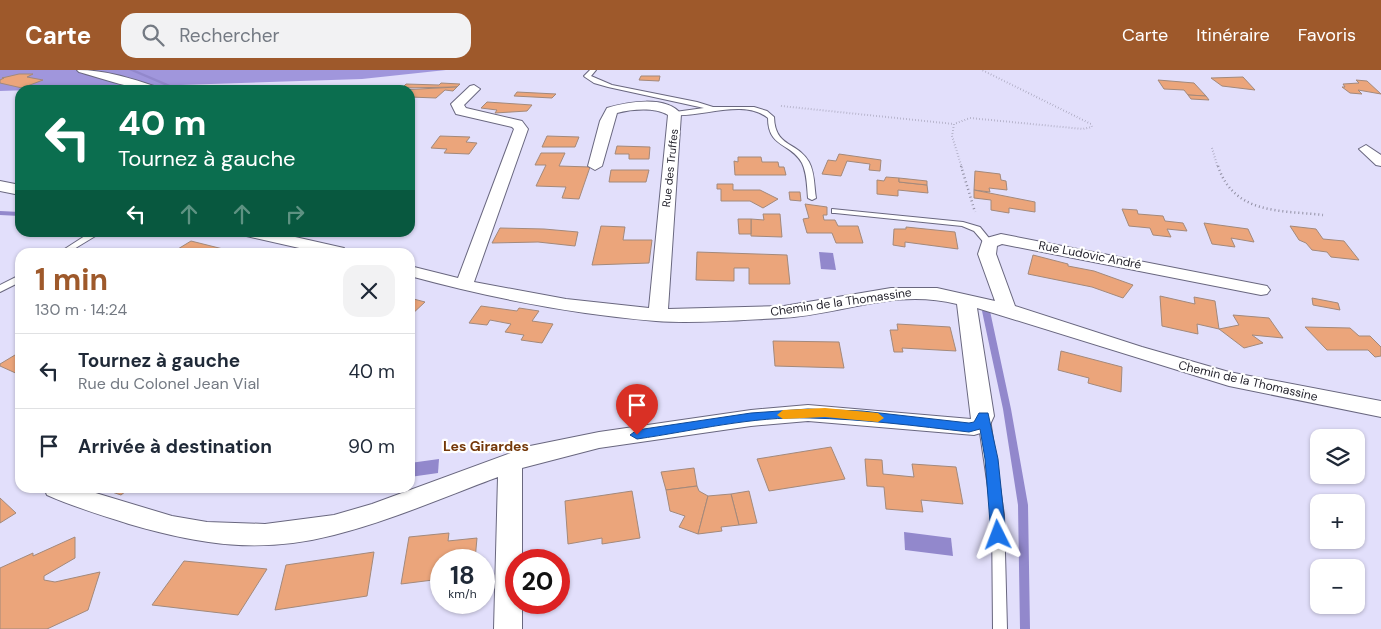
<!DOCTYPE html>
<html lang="fr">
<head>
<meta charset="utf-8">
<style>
  :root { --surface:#fff; --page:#f2f2f3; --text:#1f2937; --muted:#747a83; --line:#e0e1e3; --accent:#9e592b }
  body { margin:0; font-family:"DM Sans",sans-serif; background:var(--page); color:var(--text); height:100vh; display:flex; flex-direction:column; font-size:19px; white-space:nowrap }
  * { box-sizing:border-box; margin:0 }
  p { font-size:16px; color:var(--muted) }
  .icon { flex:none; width:28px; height:28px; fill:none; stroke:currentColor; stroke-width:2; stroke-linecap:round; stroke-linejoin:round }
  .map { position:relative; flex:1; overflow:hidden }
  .panel { position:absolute; left:15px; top:178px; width:400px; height:245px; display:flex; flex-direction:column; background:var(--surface); border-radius:15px; box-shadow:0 1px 4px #0004 }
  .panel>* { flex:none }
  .banner { position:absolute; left:15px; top:15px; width:400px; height:152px; border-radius:15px; box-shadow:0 1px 4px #0004; background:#0b6e4f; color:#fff; overflow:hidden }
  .tools { position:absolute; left:1310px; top:359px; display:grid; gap:10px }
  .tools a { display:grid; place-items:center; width:55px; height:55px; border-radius:10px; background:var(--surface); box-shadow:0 1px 4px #0004; font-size:25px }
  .speed { position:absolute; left:430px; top:479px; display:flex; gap:10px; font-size:25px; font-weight:700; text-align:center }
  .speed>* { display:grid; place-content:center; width:65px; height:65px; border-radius:50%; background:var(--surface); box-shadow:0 1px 4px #0004; line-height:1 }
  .speed small { font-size:12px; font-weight:400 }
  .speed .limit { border:8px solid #d22; background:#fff; color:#111 }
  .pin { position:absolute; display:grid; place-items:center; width:42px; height:42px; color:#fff; margin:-51px -21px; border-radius:50% 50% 50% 0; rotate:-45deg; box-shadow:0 0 5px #0007 }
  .pin .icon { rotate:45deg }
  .me { position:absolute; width:55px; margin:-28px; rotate:357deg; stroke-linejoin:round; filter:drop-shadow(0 0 4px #0008) }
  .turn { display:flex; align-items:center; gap:18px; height:105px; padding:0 20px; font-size:22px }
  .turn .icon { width:65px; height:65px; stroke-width:2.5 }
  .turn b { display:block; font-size:35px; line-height:42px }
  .lanes { display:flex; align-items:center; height:48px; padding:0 20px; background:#0003; justify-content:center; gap:25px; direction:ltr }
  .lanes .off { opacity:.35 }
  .round { display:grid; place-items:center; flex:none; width:52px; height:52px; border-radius:15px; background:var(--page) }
  .overview { display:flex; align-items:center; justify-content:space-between; height:85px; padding:0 20px }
  h1 { font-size:30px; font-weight:700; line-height:38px; color:var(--accent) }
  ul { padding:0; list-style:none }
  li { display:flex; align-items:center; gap:15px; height:75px; padding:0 20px; border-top:1px solid var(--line) }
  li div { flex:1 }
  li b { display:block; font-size:19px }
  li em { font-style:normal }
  header { display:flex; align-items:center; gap:30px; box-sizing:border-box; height:70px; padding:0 25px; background:var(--accent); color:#fff }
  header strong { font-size:24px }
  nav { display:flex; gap:28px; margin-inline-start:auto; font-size:18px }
  .search { width:350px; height:45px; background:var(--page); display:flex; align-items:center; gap:12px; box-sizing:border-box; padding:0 18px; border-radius:15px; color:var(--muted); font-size:19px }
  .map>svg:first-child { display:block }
  .forest { fill:#a096dc }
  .water { fill:#9288cc }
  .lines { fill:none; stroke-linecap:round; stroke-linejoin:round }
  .stream { fill:#9288cc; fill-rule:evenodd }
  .building { fill:#eba57b; stroke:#a3897b }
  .lane-casing { stroke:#69677f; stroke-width:2 }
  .street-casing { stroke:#69677f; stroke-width:2 }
  .path-far1 { stroke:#918fa3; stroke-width:2; stroke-dasharray:0.5 2.5; stroke-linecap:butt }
  .path { stroke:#918fa3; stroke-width:2.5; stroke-dasharray:1 3; stroke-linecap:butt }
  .lane { fill:#fff; fill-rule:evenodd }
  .street { fill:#fff; fill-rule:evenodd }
  .route { fill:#1a73e8; stroke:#114b97 }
  .slow { fill:#f59e0b }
  .labels { text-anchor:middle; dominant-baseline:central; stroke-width:4.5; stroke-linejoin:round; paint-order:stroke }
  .far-street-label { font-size:11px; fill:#201f29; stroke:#fff }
  .street-label { font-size:12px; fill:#201f29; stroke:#fff }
  .neighbourhood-label { font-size:14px; font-weight:bold; fill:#743809; stroke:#fff }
</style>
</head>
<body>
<header>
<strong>Carte</strong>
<div class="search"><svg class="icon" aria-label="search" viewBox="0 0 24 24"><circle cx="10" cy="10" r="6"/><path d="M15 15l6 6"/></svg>Rechercher</div>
<nav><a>Carte</a><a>Itinéraire</a><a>Favoris</a></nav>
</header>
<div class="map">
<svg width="1381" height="559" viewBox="0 0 1381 559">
  <rect width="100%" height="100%" fill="#e2dffb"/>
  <path class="forest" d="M0,0h446l-84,9 -362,12z"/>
  <g class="water">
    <path d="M819,182l14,1 3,17 -15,-1z"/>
    <path d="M439,389l-1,14 -28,4v-14z"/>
    <path d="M904,462l47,6 2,18 -48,-6z"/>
  </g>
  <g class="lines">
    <g class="stream">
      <path d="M129,0h6l47,20h-6z"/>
      <path d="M0,141l20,1v4l-20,-1z"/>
      <path d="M984,239h2l4,2 21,98 17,96 2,124h-10l-2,-124 -15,-96 -21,-98z"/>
    </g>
  </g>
  <g class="building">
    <path d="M19,4h14l-6,3 16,3 -21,8 -22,-5v-3l4,-2h-2z"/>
    <path d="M641,6h19l-1,5 -20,-1z"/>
    <path d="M1243,7l12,13 -33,-4 -11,-8z"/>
    <path d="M1158,10l36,3 12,13 -18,-1 -4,-5 -20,-1z"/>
    <path d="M1356,10l11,1 14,13 -23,-4 4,4 -12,-1 -8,-6h3l-2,-3 16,-1z"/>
    <path d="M441,13l19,1 -3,3 -55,1 4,-4 33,1z"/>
    <path d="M457,17l-4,4 -8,-1 -9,8 -26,-1v-7h-10z"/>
    <path d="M517,22l39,2 -4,4 -38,-2z"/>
    <path d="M1188,25l18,1 3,4 -18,-1z"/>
    <path d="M487,32l45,3 -5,6 -32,2 2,-3 -16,-2z"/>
    <path d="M440,66l30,1 -4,5 11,1 -8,11 -25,-1 3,-4 -16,-1z"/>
    <path d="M547,66l32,1 -4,10h-33z"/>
    <path d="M617,76l33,1 -1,12h-20v-5h-14z"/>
    <path d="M541,83h24l-6,13 31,1 -11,32 -17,-1 4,-11 -30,-1 10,-21h-11z"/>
    <path d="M839,84l42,6 -1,11 -11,-1 1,-6 -23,-3 -6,15 -19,-2 6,-14 8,1z"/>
    <path d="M738,87h23l1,5h16l1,5h5l2,8h-51l-1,-14 4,1z"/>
    <path d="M611,100h38l-3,12h-37z"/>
    <path d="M975,101l25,3 1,6 5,1 1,9 -18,-2 1,4 -16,-2z"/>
    <path d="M886,107l13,1v4l28,3 1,8 -30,-3v6l-21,-2v-14l7,1z"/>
    <path d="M899,108l28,3v4l-28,-3z"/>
    <path d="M717,114h16v6h27l18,9 -15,9 -13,-7h-29v-12h-4z"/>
    <path d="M974,120l61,12v10l-26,-4v5l-18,-3v-10l-17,-2z"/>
    <path d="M789,122h11l1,9 -11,-1z"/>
    <path d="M805,134l22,3v8h-4l1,5h11l3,6h20l5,17h-27l-4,-10h-25l-4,-14 6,-1z"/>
    <path d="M1122,139l15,1 1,4 25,2 2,5 18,2 4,8 -20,-2 4,8 -18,-2 -3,-7 -21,-2z"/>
    <path d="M763,144h17l2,23 -31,-1v-17l13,1z"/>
    <path d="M738,149h13v15h-12z"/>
    <path d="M1204,153l44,6 6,13 -23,-4 4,9 -23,-3z"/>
    <path d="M601,156l24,1 -2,13h29l-3,23 -57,2z"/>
    <path d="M1290,156l26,3 7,10 21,2 15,19 -28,-3 -4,-5 -15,-2 -6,-7 -7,-3z"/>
    <path d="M906,157l49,5 3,17 -53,-7v5l-12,-2 1,-16h12z"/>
    <path d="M500,158l44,1 34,3 -3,14 -37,-4 -46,1z"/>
    <path d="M191,171l32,8 4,3h-54z"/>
    <path d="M697,182l90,3 3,29h-41v-16h-15v13l-38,-1z"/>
    <path d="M1033,185l35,9v2l26,5 39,14 -10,13 -31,-11 -64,-13z"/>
    <path d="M1160,226l35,8 -1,-7 21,4 4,28 -22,-5 1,10 -36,-8z"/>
    <path d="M410,228l15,4 -15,14z"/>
    <path d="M1312,228l26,5 2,7 -27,-5z"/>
    <path d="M481,236l36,5 2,-3 20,3 -7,10 21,3 -11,19 -21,-3 3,-5 -19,-3 6,-8 -21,-4 -3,5 -18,-2z"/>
    <path d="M1233,245l36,3 14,20 -31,-3 11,8 -19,5 -25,-19 20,-4z"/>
    <path d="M897,254l53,3 6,24 -54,-3 1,4h-9l-4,-22h8z"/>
    <path d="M1305,257l45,1 9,8h11l11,11v9l-6,1 -7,-7h-41z"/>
    <path d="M773,271l66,1 5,26 -69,-2z"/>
    <path d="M1061,281l61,16 -1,25 -33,-9 1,-5 -31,-8z"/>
    <path d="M20,282v23l-20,-9v-2z"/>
    <path d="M831,377l14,32 -76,12 -12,-32z"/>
    <path d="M865,389l17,1 1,14 31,3 -2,-13 44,3 7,37 -42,-4 2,12 -37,-3 -2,-22 -17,-1z"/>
    <path d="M694,398l3,18 -31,4 -5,-18z"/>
    <path d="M697,416l2,5 9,5 -10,38 -19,-7 6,-11 -15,-5 -4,-21z"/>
    <path d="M117,418h13l-9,7 -9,-3z"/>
    <path d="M632,421l8,47 -38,6v-6l-34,6 -3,-43z"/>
    <path d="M749,421l8,32 -18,2 -8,-31z"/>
    <path d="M731,424l8,31 -18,2 1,4 -24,3 10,-38z"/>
    <path d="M0,428l16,15 -16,10z"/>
    <path d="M449,463l-1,8 29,-3 -2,22h-34v19l-40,5 8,-47z"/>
    <path d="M75,467v21l-31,18v4l11,2 45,-10 -12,38 -41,19h-47v-61l33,-15v3z"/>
    <path d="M374,482l-7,44 -92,14 11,-45z"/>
    <path d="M184,491l83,8 -29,46 -86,-10z"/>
  </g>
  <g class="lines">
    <g class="lane-casing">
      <g id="lane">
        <path d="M590,0h6l-5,6 21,9 85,17 16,5h41l13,4 7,6c1,31 23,24 35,45 6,11 5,25 7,36l-4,2 -4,-2c-1,-11 -1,-25 -6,-35 -12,-21 -34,-15 -34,-45 -25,-20 -67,0 -95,-3v-2l2,-1 29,-4 -96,-21 -14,-4 -9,-6 -1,-1z"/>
        <path d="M832,139l131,13 17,5 13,16 -4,3 -3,-1 -12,-14 -12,-5 -127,-13h-3z"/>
        <path d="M91,162h11l-33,20h-9z"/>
        <path d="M20,205v7l-20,10v-7z"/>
        <path d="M984,345l4,1 2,3 14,96 3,114h-14l-1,-114 -14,-96 2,-3z"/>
      </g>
    </g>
    <g class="street-casing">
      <g id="street">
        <path d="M77,0c29,0 53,8 80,17l2,3c-25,0 -55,-11 -80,-18z"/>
        <path d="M474,15l6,4 -16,16 2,3 56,13 6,8 -54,153 92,17 83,9 19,-193c-13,-8 -36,-6 -51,-2l-15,53 -7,4 -7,-4 12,-45 7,-13c20,-6 59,-13 74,6l-13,195 116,-3 107,-18h46l58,13 -17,-47 5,-15 18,-5 266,52 3,4 -3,4 -6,1 -259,-51 -5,2 -1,8 19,52 127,41 87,25 152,29v16l-152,-31 -252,-78 17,108 -7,15 -13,4 -166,-14 -57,5 -152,22 -77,20v92h-6v42h6v27h-28l4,-152c-54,20 -108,44 -164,58 -74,19 -133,10 -205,-11 -28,-9 -55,-17 -82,-29l-3,-7h35l93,28 35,6 58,2 69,-9 38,-11 158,-58 69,-14 152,-22 57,-5 163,14 -14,-115c-64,-16 -114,11 -176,14 -39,2 -86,6 -125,3 -83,-7 -165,-23 -246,-45v-10l48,12 56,-149 -2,-2 -56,-13 -5,-10 19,-18z"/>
        <path d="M1366,75l15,10v11l-5,-1 -17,-16z"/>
        <path d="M0,111l20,4v10l-20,-4z"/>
        <path d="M240,162h33l71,16 3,4h-30l-75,-17z"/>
      </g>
    </g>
    <g class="path-far1">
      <path d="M781,36l173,18"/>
      <path d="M1212,78l6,20"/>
      <path d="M962,98l-10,-32 2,-12 16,-6 113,11 9,-2 -1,-3 -109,-54"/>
    </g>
    <g class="path">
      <path d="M961,96l14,46"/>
      <path d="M1218,96c16,49 63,44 105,49"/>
    </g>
    <use href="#lane" class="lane"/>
    <use href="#street" class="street"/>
  </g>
  <path class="route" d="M808,339l54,2 107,12 5,-1 5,-9h9l10,46 8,76 -2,4 -6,2 -5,-2 -2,-4 -6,-76 -5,-30 -11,3c-52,-6 -106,-13 -159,-14 -57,-2 -117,13 -173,21l-7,-4 7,-5 114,-17z"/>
  <path class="slow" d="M825,338l53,5 6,5 -6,4 -53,-5 -42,2 -6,-4 6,-5z"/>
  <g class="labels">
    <g class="far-street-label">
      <text transform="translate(670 98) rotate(-84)">Rue des Truffes</text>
    </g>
    <g class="street-label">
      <text transform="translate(1090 185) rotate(11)">Rue Ludovic André</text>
      <text transform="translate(841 232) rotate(-8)">Chemin de la Thomassine</text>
      <text transform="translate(1248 311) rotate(13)">Chemin de la Thomassine</text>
    </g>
    <g class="neighbourhood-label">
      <text x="486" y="376">Les Girardes</text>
    </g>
  </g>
</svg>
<div class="tools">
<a><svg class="icon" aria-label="layers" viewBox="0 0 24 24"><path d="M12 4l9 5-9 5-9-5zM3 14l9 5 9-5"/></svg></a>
<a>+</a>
<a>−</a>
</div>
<div class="speed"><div>18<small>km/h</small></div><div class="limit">20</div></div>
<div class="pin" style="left:637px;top:365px;background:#d93025"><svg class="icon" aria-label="arrive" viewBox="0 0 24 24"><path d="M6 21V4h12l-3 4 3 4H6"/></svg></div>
<svg class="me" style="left:998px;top:465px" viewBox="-20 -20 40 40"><path d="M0-17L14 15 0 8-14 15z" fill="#1a73e8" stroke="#fff" stroke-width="4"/></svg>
<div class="banner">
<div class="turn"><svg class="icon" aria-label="left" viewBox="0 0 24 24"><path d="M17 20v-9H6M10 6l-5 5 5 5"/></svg><div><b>40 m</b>Tournez à gauche</div></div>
<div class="lanes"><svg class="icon" aria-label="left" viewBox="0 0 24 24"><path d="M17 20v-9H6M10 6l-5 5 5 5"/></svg><svg class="icon off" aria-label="ahead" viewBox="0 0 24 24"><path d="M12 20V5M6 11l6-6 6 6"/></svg><svg class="icon off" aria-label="ahead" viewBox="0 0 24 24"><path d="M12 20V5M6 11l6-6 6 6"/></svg><svg class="icon off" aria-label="right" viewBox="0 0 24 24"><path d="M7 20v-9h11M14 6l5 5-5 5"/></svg></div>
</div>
<section class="panel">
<div class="overview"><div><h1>1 min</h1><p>130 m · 14:24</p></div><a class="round"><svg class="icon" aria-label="close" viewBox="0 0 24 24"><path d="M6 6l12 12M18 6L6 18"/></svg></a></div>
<ul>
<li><svg class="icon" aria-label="left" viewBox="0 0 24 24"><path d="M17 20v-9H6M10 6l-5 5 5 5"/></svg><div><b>Tournez à gauche</b><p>Rue du Colonel Jean Vial</p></div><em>40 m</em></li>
<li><svg class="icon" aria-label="arrive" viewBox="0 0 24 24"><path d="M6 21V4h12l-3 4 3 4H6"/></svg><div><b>Arrivée à destination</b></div><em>90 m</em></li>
</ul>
</section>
</div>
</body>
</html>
